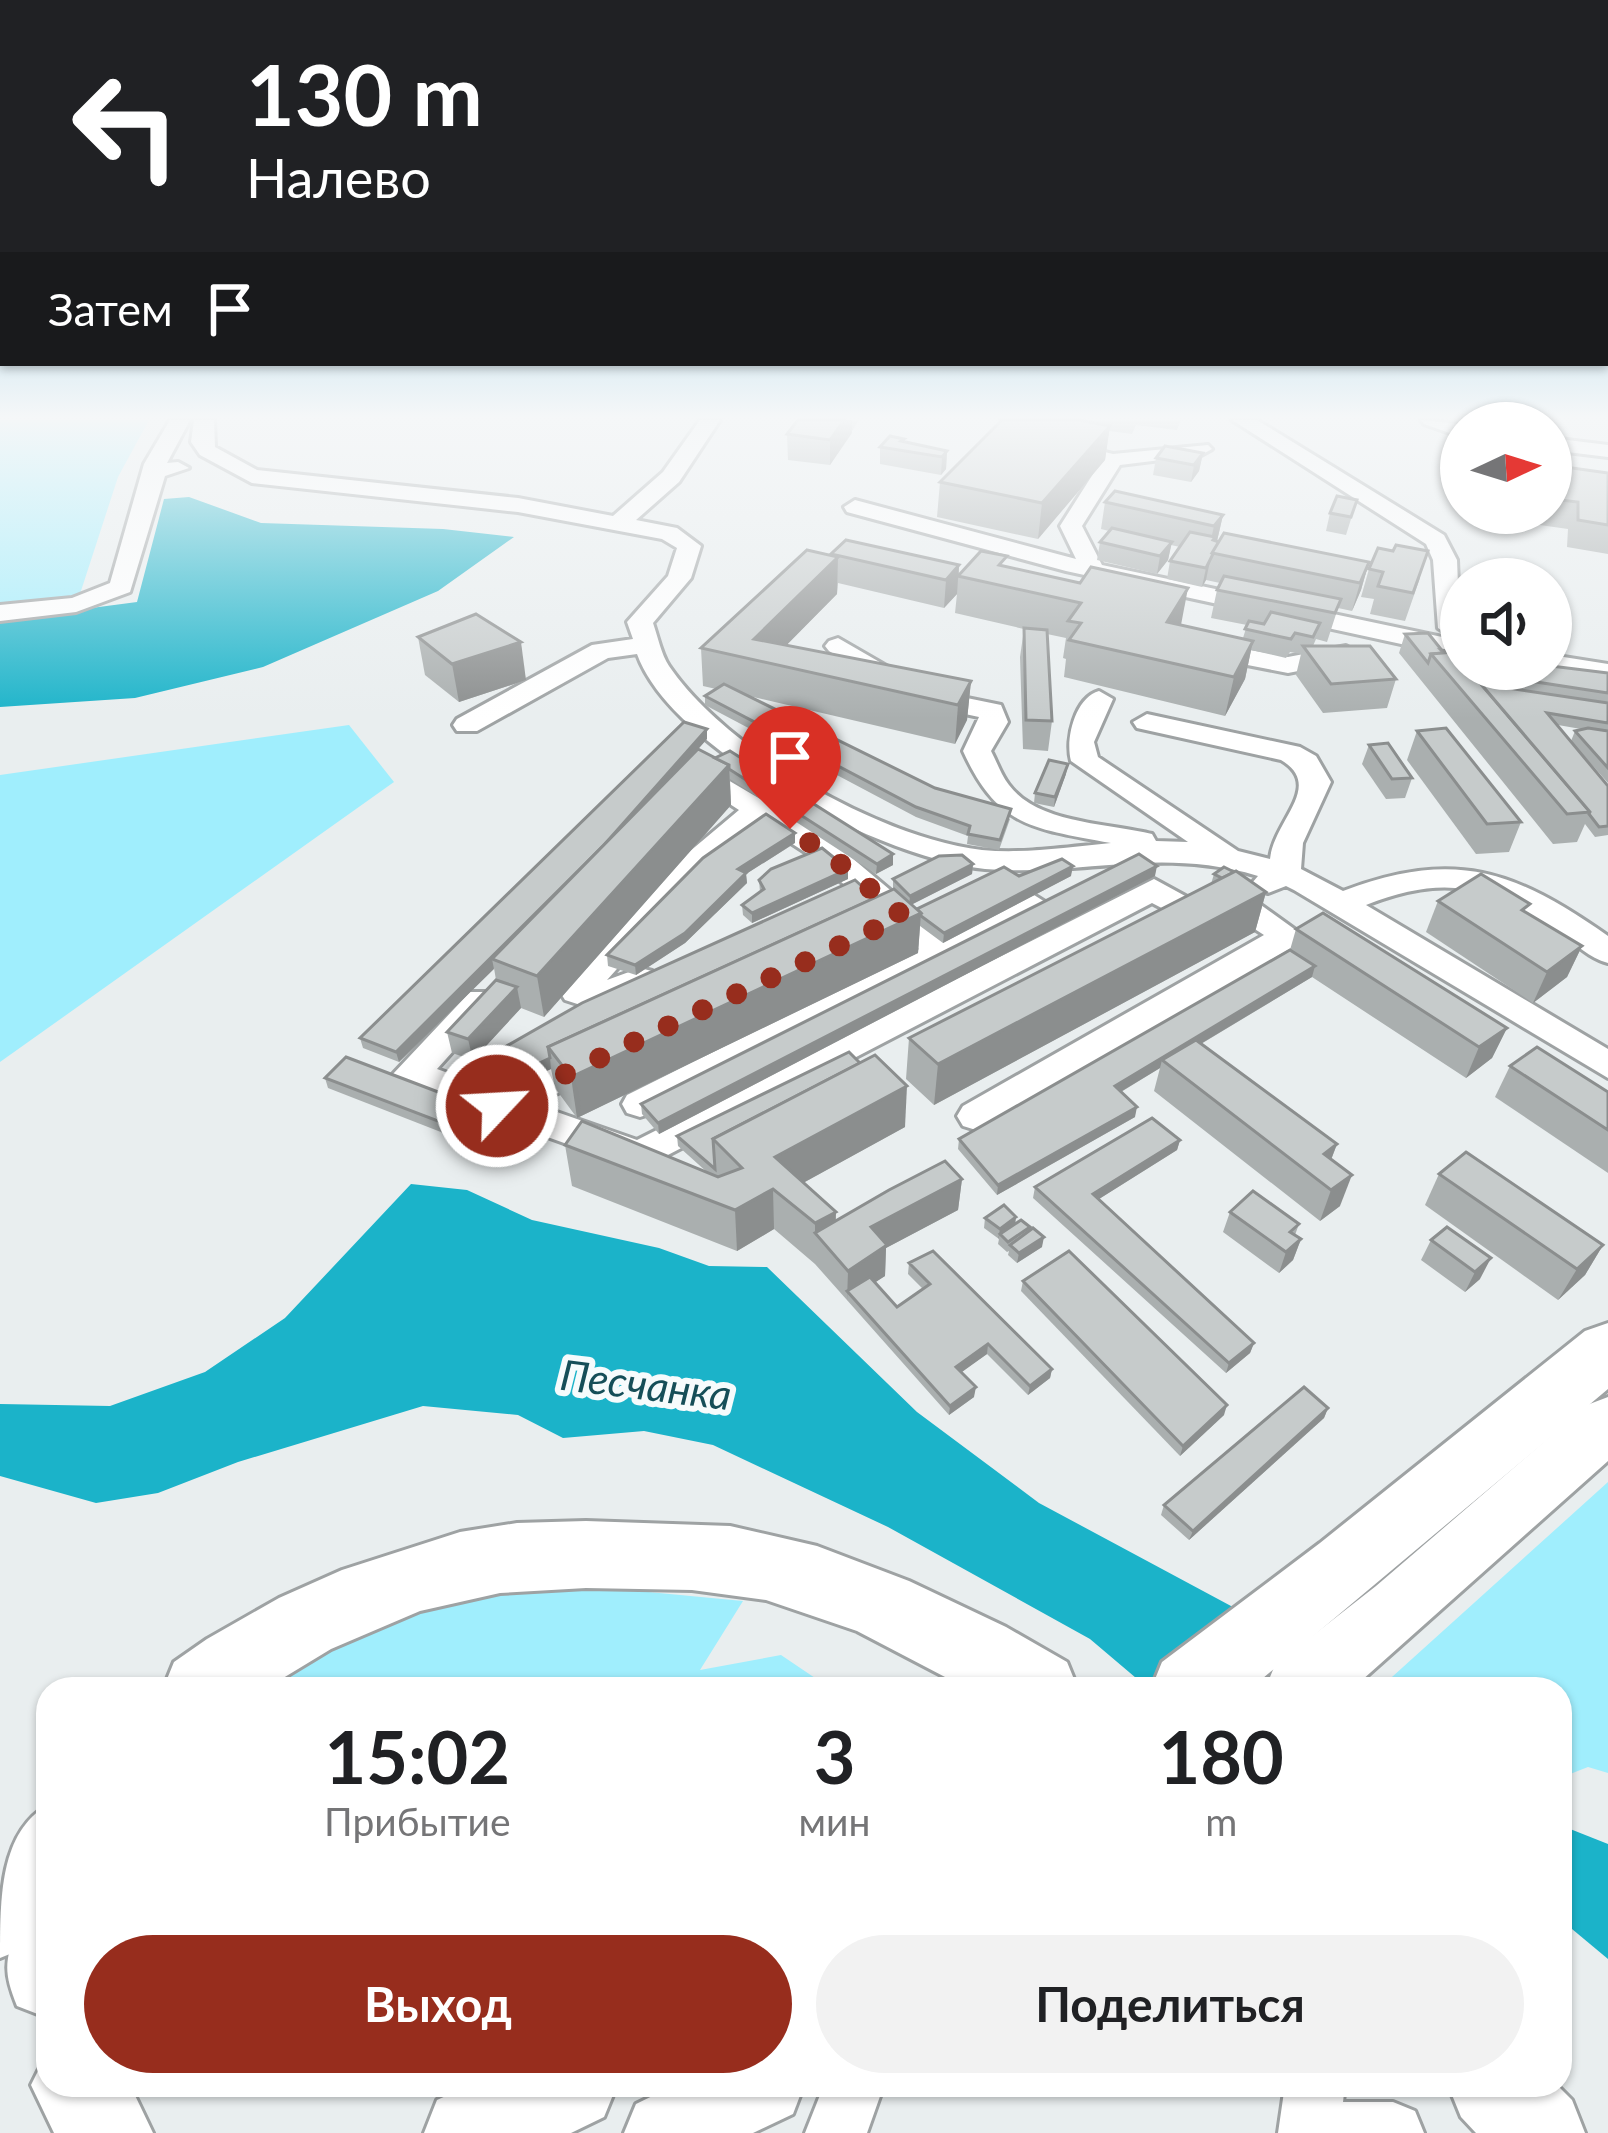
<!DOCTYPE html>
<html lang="ru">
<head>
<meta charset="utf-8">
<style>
  :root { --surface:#fff; --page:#f2f2f2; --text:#202124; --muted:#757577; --accent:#972d1d }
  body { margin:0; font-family:Lato,sans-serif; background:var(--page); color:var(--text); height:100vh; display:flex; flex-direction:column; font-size:45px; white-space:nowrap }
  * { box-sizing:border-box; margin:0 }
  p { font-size:39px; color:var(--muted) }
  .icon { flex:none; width:66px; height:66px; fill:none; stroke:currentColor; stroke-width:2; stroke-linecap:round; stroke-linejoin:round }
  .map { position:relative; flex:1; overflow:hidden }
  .side { position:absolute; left:36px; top:1677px; width:1536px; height:420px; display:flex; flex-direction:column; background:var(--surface); border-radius:36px; box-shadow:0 3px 9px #0004 }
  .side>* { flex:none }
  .banner { position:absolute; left:0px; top:0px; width:1608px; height:366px; box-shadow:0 3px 9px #0004; background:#202124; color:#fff; overflow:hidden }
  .needle { width:78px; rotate:86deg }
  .buttons { position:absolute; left:1440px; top:402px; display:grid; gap:24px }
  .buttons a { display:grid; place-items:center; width:132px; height:132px; border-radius:50%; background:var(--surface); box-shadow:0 3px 9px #0004; font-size:60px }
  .pin { position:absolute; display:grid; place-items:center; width:102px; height:102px; color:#fff; margin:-123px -51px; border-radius:50% 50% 50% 0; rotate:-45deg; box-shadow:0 0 12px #0007 }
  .pin .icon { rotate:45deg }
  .me { position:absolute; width:132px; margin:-66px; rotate:65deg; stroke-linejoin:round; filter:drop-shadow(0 0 9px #0008) }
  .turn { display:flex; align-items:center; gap:42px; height:252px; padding:0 48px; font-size:54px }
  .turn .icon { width:156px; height:156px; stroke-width:2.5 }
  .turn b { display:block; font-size:84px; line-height:102px }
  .then { display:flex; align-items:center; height:114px; padding:0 48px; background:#0003; gap:24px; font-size:45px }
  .eta { display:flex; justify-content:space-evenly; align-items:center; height:204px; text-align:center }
  .eta b { font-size:72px; font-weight:700; line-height:84px }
  .primary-button { display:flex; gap:24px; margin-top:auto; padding:24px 48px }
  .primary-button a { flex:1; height:138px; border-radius:72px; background:var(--accent); color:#fff; font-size:48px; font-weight:700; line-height:138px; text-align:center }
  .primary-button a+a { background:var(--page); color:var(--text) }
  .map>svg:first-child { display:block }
  .green { fill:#a0eefd }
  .water { fill:#1bb3c9 }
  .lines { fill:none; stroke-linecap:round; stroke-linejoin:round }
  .minor-casing { stroke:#9ea2a3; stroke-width:6 }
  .major-casing { stroke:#9ea2a3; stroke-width:6 }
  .highway-casing { stroke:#9ea2a3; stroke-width:6 }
  .minor { fill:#fff; fill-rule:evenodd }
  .major { fill:#fff; fill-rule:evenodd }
  .highway { fill:#fff; fill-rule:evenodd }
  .wall { fill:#aaafaf }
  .shaded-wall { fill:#8b8e8e }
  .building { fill:#c6cbcb; stroke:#8b8e8e; stroke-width:3 }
  .route { stroke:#972d1d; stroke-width:21; stroke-dasharray:0 37.8 }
  .labels { text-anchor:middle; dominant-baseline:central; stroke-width:12; stroke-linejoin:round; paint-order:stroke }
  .near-water-label { font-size:42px; font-style:italic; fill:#154e58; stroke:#f6fbfc }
</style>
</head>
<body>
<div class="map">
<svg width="1608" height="2133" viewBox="0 0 1608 2133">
  <rect width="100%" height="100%" fill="#e9eeef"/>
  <g class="green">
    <path d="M0,420h149l-31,57 -39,120 -79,8z"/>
    <path d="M349,725l45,57 -394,280v-287z"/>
    <path d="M1608,1482v291l-20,-6 -28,11v-89l-178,-3z"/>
    <path d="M512,1579l231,22 -43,69 81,-15 40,27 98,-5 22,12h-693c64,-49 184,-92 264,-110z"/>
  </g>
  <g class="water">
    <path d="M189,497l72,26 182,6 71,8 -76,54 -175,76 -128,31 -135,9v-87l137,-18 27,-103z"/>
    <path d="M411,1184l56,6 65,30 127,28 50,18 58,1 150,145 122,91 347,186h-237l-59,-50 -202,-112 -175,-82 -69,-14 -81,7 -45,-23 -95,-9 -185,56 -80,31 -62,10 -96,-27v-72l110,2 95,-34 80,-54z"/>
    <path d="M1560,1825l48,19v115l-48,-40z"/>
  </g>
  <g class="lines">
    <g class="minor-casing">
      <g id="minor">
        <path d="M170,420h20l-23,43 11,-1 11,6 -24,8 -35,116 -54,20 -76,9v-16l72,-7 38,-15 34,-119z"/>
        <path d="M194,420h20l1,27 42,23 261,28 95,18 50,-44 37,-52h20l-41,62 -43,38 41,8 24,18 -10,32 -38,45c5,14 8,31 16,43 58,85 211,172 313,184 42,4 86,-3 129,-7 -78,-15 -113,-15 -148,-92l16,-34 -70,-15 -80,-51 -4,-5 4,-5 9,-3 90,52 73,15 7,17 -17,29c6,11 10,24 18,34 29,39 100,38 143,49l4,7 32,1 -117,-81c-6,-22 4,-63 28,-70l14,8 -19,43 4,15 140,94 32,8c4,-39 55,-73 11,-99l-144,-32 -4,-6 14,-8 153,33 16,9 15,26 -28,61 -2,26 42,22c112,-42 171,-21 265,45v27c-19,-5 -32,-19 -48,-30 -70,-48 -114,-59 -194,-28l242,144v29l-314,-188 -8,-4 -18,7 -11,-3 -5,-7 6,-7c-101,-30 -175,1 -273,-7 -98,-9 -313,-117 -348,-215l-29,4 -131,73h-20l-4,-6 4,-6 135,-74 41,-6 -6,-17 41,-46 9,-28 -15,-9 -144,-27 -266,-29 -52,-28 -9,-13z"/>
        <path d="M1001,420h22l16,16 74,18 95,-9 4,4 -11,6 -81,10 -38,61 20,39 359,76v16l-395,-86 -219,-59 -3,-5 11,-7 221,59 -16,-33 40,-63 -75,-19z"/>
        <path d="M1232,420h25l187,115 13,25 3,73 -9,3 -13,-8 -5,-68 -7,-16z"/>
        <path d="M1421,420l40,4v13l-37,-13z"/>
        <path d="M1551,438l57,7v12l-57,-7z"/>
        <path d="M1200,641l88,16 58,-11 13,8 -4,6 -67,13 -97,-19 -4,-5z"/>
        <path d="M1551,655l57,9v16l-65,-11h8z"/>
        <path d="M699,763l134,79 112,94 78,-38 11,-3 16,10 -5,7 -392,201 -13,4 -13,-4 -5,-9 5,-9 292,-146 -108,-93 -51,-33 -55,48 -98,109 33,-12 12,3 5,8 -5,8 -56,23 -31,-10 -5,-8 5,-8 118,-127 56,-47 -37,-24 -22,2 -5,-6 14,-16z"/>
        <path d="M1154,879l33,18 60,-2 57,41 -4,7 -324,187 -13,-4 -6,-10 6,-10 301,-171 -34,-22 -49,5 -29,-15 -513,267 -241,-87 -5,-9 77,-82h24l5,8 -62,69 60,22 85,-39 13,-4 13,4 5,9 -5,9 -74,34 103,36z"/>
        <path d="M824,2085h60l-17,48h-62z"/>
        <path d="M1285,2085h60l-2,17h50l22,9 9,22h-146z"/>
      </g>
    </g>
    <g class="major-casing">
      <g id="major">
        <path d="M1608,1397v64l-256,228h-87l10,-24 101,-79 211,-181z"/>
        <path d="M48,1805v106l-21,36 -27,11c0,-61 0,-126 48,-153z"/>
        <path d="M675,2085h129l-11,29 -40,19h-129l12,-29z"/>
      </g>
    </g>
    <g class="highway-casing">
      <g id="highway">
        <path d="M1608,1323v66l-358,300h-99l11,-27 158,-119 265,-212z"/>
        <path d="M586,1521l144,5 87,20 92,35 97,46 61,35 11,27h-110l-111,-58 -91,-31 -74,-10 -106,-2 -86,5 -80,18 -89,38 -66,40h-102l11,-27 33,-23 72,-41 63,-28 118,-38 57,-9z"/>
        <path d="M48,1917v101l-31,-12c-13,-32 -13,-45 0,-77z"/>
        <path d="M48,2051v34h82l23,48h-99l-23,-48z"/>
        <path d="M470,2085h147l-13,32 -33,16h-147l13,-33z"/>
        <path d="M1448,2085h109l15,15 13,33h-109l-15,-16z"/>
      </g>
    </g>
    <use href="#minor" class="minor"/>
    <use href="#major" class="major"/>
    <use href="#highway" class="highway"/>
  </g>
  <g class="wall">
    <path d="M798,420h61l-29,45 -42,-5 -1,-26z"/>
    <path d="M1002,420h179l-4,10 -41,-5 -4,9 -23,-3 -4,29 -67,79 -101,-22 3,-35z"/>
    <path d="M904,439v3l43,9 -1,18 -5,6 -61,-11v-17z"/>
    <path d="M1203,453l-4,18 -8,11 -38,-7 3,-17z"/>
    <path d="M1551,465l57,8v81l-41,-7 1,-18 -90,-13v-3h73z"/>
    <path d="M1357,500l-11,35 -20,-4 4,-18z"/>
    <path d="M1105,502l118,13 -6,26 152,21 -8,28 -9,21 -14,-3 -11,34 -11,-3 -3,7 83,33 -9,29 -64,5 -27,-38 5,-21 -11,-2 -4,6 -35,-8 -6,29 -20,37 -161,-39 2,-18 -3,-1 3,-20 -19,-4 5,87 -4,30 -25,-2 -3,-92 4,-28 -69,-16 2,-19 -13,14 -106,-25 -1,11 -51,51 185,36 -4,39 -12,24 -206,-48 186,92 75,31 -11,31 -32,-6 1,-8 -52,-19 -211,-112v-9l11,-7 -13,-3 -2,-38 130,-92v-2l128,11v10l47,-9 175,59 62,13 4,-13 -36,-7 6,-28 3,-7 -14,-3 -4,7 -35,-8 3,-18 10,-14 -9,-2 -3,15 -11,14 -60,-14 3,-18 9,-11 -8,-2z"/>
    <path d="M1369,569l51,9 -15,43 -35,-7 4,-15 -13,-2z"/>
    <path d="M1405,634l36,16 12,1 3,-8 5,26 147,4v110l-37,-42 4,-10 6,-2 -23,-4 50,61v49l-13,2 -10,-13 -8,18 -24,2 -154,-191z"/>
    <path d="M418,637l108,43 -67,22 -34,-27z"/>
    <path d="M1417,731l104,91 -12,30 -33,2 -69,-94z"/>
    <path d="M707,739l-9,10 195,105v11l-17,9 -146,-95 1,26 -187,212 -23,-9 -48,52 -21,-7 -5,-21 49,-52 -2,-12 -95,94 -36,-14 -3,-10z"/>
    <path d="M1369,745l43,33 -7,20 -19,1 -24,-35z"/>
    <path d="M1066,774l-12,33 -20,-4 1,-10z"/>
    <path d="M795,843l-49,31 1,9 -62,60 -49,32 -28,-9 -1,-11z"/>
    <path d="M973,864l-1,10 -60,30 5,5 102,-33h52l-128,67 -23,-17 -2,27 -341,165 -22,-30 -4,-19 -39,18 -21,-21 -2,-10 386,-158 18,-8v-11z"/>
    <path d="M1214,874l52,18 -11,40 -321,173 -28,-26 3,-41 302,-154z"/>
    <path d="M1155,876l-496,258 -17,-20 -1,-10z"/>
    <path d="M848,879l-96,44 -9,-8 -1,-10 18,-13 -1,-12z"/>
    <path d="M1438,901l89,11 55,34 -15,31 -34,26 -107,-71z"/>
    <path d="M1296,929l211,99 -15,30 -26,20 -154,-101 -111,67 136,100 -6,16 9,46 -20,15 -166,-130 6,-23 -39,24 14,25 -138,78 -39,-46 1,-10 331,-189z"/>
    <path d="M1510,1066l98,26v81l-113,-76z"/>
    <path d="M325,1078l181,49 -19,23 -159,-62z"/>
    <path d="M905,1127l-102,56 32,39 127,-43 -4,31 -72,38 -1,28 -10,6 22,25 26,-18 -15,-15 1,-11 143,106 -2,9 -22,17 -41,-41 -26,18 13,25 -25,18 -134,-151 -41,-35 -37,22 -165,-65 -7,-41 143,28 -30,-27 -1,-10z"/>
    <path d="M1180,1140l-3,10 -78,49 155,144 -4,10 -24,20 -193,-175 2,-11z"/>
    <path d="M1439,1174l164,71 -18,30 -27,25 -133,-95z"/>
    <path d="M1230,1212l69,12 -4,11 6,4 -8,21 -14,13 -56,-41z"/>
    <path d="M985,1218l45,9 -1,3 13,17 -25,16 -9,-8 1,-4 -2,1 -9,-8 1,-5 -15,-11z"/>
    <path d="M1447,1227l33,52 -15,13 -44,-32 10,-20z"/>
    <path d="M1023,1281l201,134 -44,41 -159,-165z"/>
    <path d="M1328,1408l-4,10 -135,122 -28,-25 3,-10z"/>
  </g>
  <g class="shaded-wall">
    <path d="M844,420h8v13l-22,32v-25z"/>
    <path d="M1110,426l-5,34 -67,79 4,-36z"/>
    <path d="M947,451l-1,18 -5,6 1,-18z"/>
    <path d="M1203,453l-4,18 -8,11 3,-17z"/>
    <path d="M1223,515l-6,26 -9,12 6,-27z"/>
    <path d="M1172,542l-4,18 -11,14 3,-18z"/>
    <path d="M838,557l-1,37 -68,69 -15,-24z"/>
    <path d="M1210,561l-4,19 -4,7 4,-19z"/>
    <path d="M1369,562l-8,28 -9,21 8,-28z"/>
    <path d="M959,565l-2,29 -13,14 2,-28z"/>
    <path d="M1188,588l-7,37 -14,-3z"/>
    <path d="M1253,641l-8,38 -20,37 9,-39z"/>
    <path d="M521,642l5,38 -67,22 -7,-38z"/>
    <path d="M971,681l-4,39 -12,24 3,-39z"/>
    <path d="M707,729v10l-123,140 -92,80 2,10 -95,93 -3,-10z"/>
    <path d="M1068,764l-2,10 -12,33 1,-10z"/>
    <path d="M729,765l2,40 -187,212 -7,-41z"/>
    <path d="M795,833v10l-49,31 1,9 -62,60 -49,32 -1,-10 103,-96z"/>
    <path d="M893,854v11l-17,9 1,-10z"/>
    <path d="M973,864l-1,10 -63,32 1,-10z"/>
    <path d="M1073,866l-2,10 -128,67 1,-10z"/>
    <path d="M1157,866l-2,10 -496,258 -1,-11z"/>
    <path d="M848,869v10l-96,44v-10z"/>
    <path d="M1266,892l-11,40 -321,173 4,-41z"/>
    <path d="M921,913l-3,40 -341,165 -6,-41z"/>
    <path d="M1582,946l-15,31 -34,26 14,-31z"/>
    <path d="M1315,966l-3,11 -145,87 -5,-4 -2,8 -48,29 3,-11z"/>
    <path d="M517,987l4,21 -48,52 -5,-21z"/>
    <path d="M1507,1028l-15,30 -26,20 13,-31z"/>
    <path d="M550,1058l1,11 -39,18 -2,-10z"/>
    <path d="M907,1086l-2,41 -124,68 -6,-38z"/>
    <path d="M1137,1107l-2,10 -138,78 1,-10z"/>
    <path d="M504,1117l2,10 -19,23 -2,-11z"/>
    <path d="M1180,1140l-3,10 -86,54 2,-10z"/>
    <path d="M1337,1144l-12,31 -1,-21z"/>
    <path d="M1352,1175l-12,31 -20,15 11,-31z"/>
    <path d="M962,1179l-4,31 -72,38 -1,28 -32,21 -6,-6v10l1,-30 23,-44z"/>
    <path d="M773,1189l1,40 -37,22 -2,-41z"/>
    <path d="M836,1212l-1,40 -20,-19v-10z"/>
    <path d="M1016,1217l-1,10 -15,7 -2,6 2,-11z"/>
    <path d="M1044,1237l-2,10 -25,16 2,-10z"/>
    <path d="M1301,1239l-8,21 -14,13 7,-21z"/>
    <path d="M1603,1245l-18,30 -27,25 19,-31z"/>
    <path d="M1491,1258l-11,21 -15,13 10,-20z"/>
    <path d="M1254,1343l-4,10 -24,20 3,-10z"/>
    <path d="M988,1344l-1,10 -32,23 1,-10z"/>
    <path d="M1052,1369l-2,9 -22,17 2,-9z"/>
    <path d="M976,1387l-2,10 -25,18 1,-9z"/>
    <path d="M1227,1405l-3,10 -44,41 3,-10z"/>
    <path d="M1328,1408l-4,10 -135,122 4,-9z"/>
  </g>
  <g class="building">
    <path d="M798,420h46l-14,20 -43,-6z"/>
    <path d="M1002,420h77l31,6 -68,77 -102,-21z"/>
    <path d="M890,436l14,3 -3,2 46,10 -5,6 -62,-10z"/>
    <path d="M1165,446l38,7 -9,12 -38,-7z"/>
    <path d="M1551,465l57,8v52l-30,-5v-18l-27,-3z"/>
    <path d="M1115,491l108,24 -9,11 -109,-24z"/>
    <path d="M1337,496l20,4 -6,17 -21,-4z"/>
    <path d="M1112,528l60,14 -12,14 -60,-14z"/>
    <path d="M1190,532l25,5 -2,3 6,2 -13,26 -36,-7z"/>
    <path d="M1224,533l145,29 -9,21 -148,-30z"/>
    <path d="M846,540l113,25 -13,15 -115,-26z"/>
    <path d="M1396,545l32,6 -15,42 -35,-7 5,-14 -14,-3 9,-21 15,3z"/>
    <path d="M807,550l31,7 -84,82 217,42 -13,24 -257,-57z"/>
    <path d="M981,551l26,5 -8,9 81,18 11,-16 97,21 -21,34 86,19 -19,36 -165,-37 12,-17 -13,-2 13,-18 -123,-27z"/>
    <path d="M1224,576l117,23 -6,14 -118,-23z"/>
    <path d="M1271,612l49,11 -7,14 -18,-4 -4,6 -46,-10 4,-8 15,3z"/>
    <path d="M476,614l45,28 -69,22 -34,-27z"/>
    <path d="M1024,628l23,2 5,91 -26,-1z"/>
    <path d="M1428,633l16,20 -13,1 -3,9 -23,-29z"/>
    <path d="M1456,643l5,1v16l-7,-8 -10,1 -3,-3 15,2z"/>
    <path d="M1303,646h67l26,33 -65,5z"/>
    <path d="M1454,652l7,8v9h7l122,143 -23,2 -136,-160z"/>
    <path d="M1551,666l57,7v20l-137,-21 -3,-3h83z"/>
    <path d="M724,684l211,104 76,21 -11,31 -32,-6 2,-8 -54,-19 -211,-111z"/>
    <path d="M1481,684l127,19v20l-61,-10 61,73v40l-9,1 -10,-13 1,-2z"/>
    <path d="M684,722l23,7 -103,116 -208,207 -36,-14z"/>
    <path d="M1446,728l75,94 -34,2 -70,-93z"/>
    <path d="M1588,728l20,3v37l-33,-37z"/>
    <path d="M1388,743l24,35 -20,1 -23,-34z"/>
    <path d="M698,749l31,16 -192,211 -45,-17z"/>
    <path d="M730,751l163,103 -16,10 -148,-95v-4l-14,-7z"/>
    <path d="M1049,760l19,4 -13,33 -20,-4z"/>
    <path d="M766,814l29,19 -57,36 8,4 -61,60 -50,32 -28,-10 96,-97z"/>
    <path d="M822,848l26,21 -96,44 -10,-8 22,-16 -5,-9 12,-11z"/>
    <path d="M1139,854l18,12 -499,257 -17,-19z"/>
    <path d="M962,855l11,9 -63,32 -17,-17 46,-23z"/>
    <path d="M1062,859l11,7 -129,67 -23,-17v-3l-4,-4 87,-42 15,9z"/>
    <path d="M1224,867l10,5 -12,6 -8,-4z"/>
    <path d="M1236,871l30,21 -328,172 -29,-26z"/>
    <path d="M1481,874l49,30 -8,6 60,36 -35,26 -109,-71z"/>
    <path d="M855,880l20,18 -327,149 2,11 -40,19 -21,-21 93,-53z"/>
    <path d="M894,889l27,24 -350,164 -23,-30z"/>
    <path d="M1323,913l184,115 -28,19 -183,-118z"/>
    <path d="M1290,950l25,16 -200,120 22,21 -139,78 -39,-46z"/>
    <path d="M496,980l21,7 -49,52 -21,-7z"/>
    <path d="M1196,1040l141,104 -13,10 28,21 -21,15 -169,-130z"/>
    <path d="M1537,1047l71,45v38l-98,-64z"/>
    <path d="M849,1052l11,11 -147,76 2,30 -38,-33z"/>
    <path d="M875,1055l32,31 -132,71 61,55 -21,11 -42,-34 -38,21 -170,-65 17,-24 136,56 24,-9 -29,-29z"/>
    <path d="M346,1057l158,60 -19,22 -160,-61z"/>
    <path d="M1152,1118l28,22 -87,54 161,149 -25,20 -194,-176z"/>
    <path d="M1466,1152l137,93 -26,24 -138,-95z"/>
    <path d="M945,1161l17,18 -91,48 16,18 -39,26 -33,-38 74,-43z"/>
    <path d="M1253,1191l46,33 -9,8 11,7 -15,13 -56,-40z"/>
    <path d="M1004,1205l12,12 -16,12 -15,-11z"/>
    <path d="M1021,1220l9,7 -22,15 -8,-8z"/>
    <path d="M1447,1227l44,31 -16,14 -44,-32z"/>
    <path d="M1033,1228l11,9 -25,16 -9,-8z"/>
    <path d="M933,1251l119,118 -22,17 -42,-42 -32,23 20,20 -26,19 -103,-115 23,-14 27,30 33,-23 -21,-21z"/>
    <path d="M1069,1251l158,154 -44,41 -160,-165z"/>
    <path d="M1304,1387l24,21 -135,123 -29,-26z"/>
  </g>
  <linearGradient id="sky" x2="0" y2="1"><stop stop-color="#56b4dc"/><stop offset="0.58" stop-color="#f5f7f8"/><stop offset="1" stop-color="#f5f7f8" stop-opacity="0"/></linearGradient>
  <rect width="1608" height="719" fill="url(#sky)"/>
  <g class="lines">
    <path class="route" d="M497,1106l406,-190 -61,-51 -52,-36"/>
  </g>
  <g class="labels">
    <g class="near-water-label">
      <text transform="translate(646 1384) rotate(7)">Песчанка</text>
    </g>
  </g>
</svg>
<div class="buttons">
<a><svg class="needle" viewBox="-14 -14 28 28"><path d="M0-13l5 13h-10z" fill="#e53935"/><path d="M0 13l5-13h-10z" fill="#757577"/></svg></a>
<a><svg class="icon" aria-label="sound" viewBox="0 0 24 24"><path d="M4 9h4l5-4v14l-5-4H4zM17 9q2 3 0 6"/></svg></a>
</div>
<div class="pin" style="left:790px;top:829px;background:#d93025"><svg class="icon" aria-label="arrive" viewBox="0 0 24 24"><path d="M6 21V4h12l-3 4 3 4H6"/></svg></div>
<svg class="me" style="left:497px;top:1106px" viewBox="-20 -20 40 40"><circle r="17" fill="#972d1d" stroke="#fff" stroke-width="3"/><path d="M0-11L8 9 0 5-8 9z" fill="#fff"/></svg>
<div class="banner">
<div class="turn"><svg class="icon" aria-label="left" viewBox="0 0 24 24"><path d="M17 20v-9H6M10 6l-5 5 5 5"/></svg><div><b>130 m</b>Налево</div></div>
<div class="then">Затем<svg class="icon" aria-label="arrive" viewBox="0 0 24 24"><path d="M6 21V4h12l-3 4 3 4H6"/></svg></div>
</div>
<section class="side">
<div class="eta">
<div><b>15:02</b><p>Прибытие</p></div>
<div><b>3</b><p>мин</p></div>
<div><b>180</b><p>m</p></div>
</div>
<div class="primary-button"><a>Выход</a><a>Поделиться</a></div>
</section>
</div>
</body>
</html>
